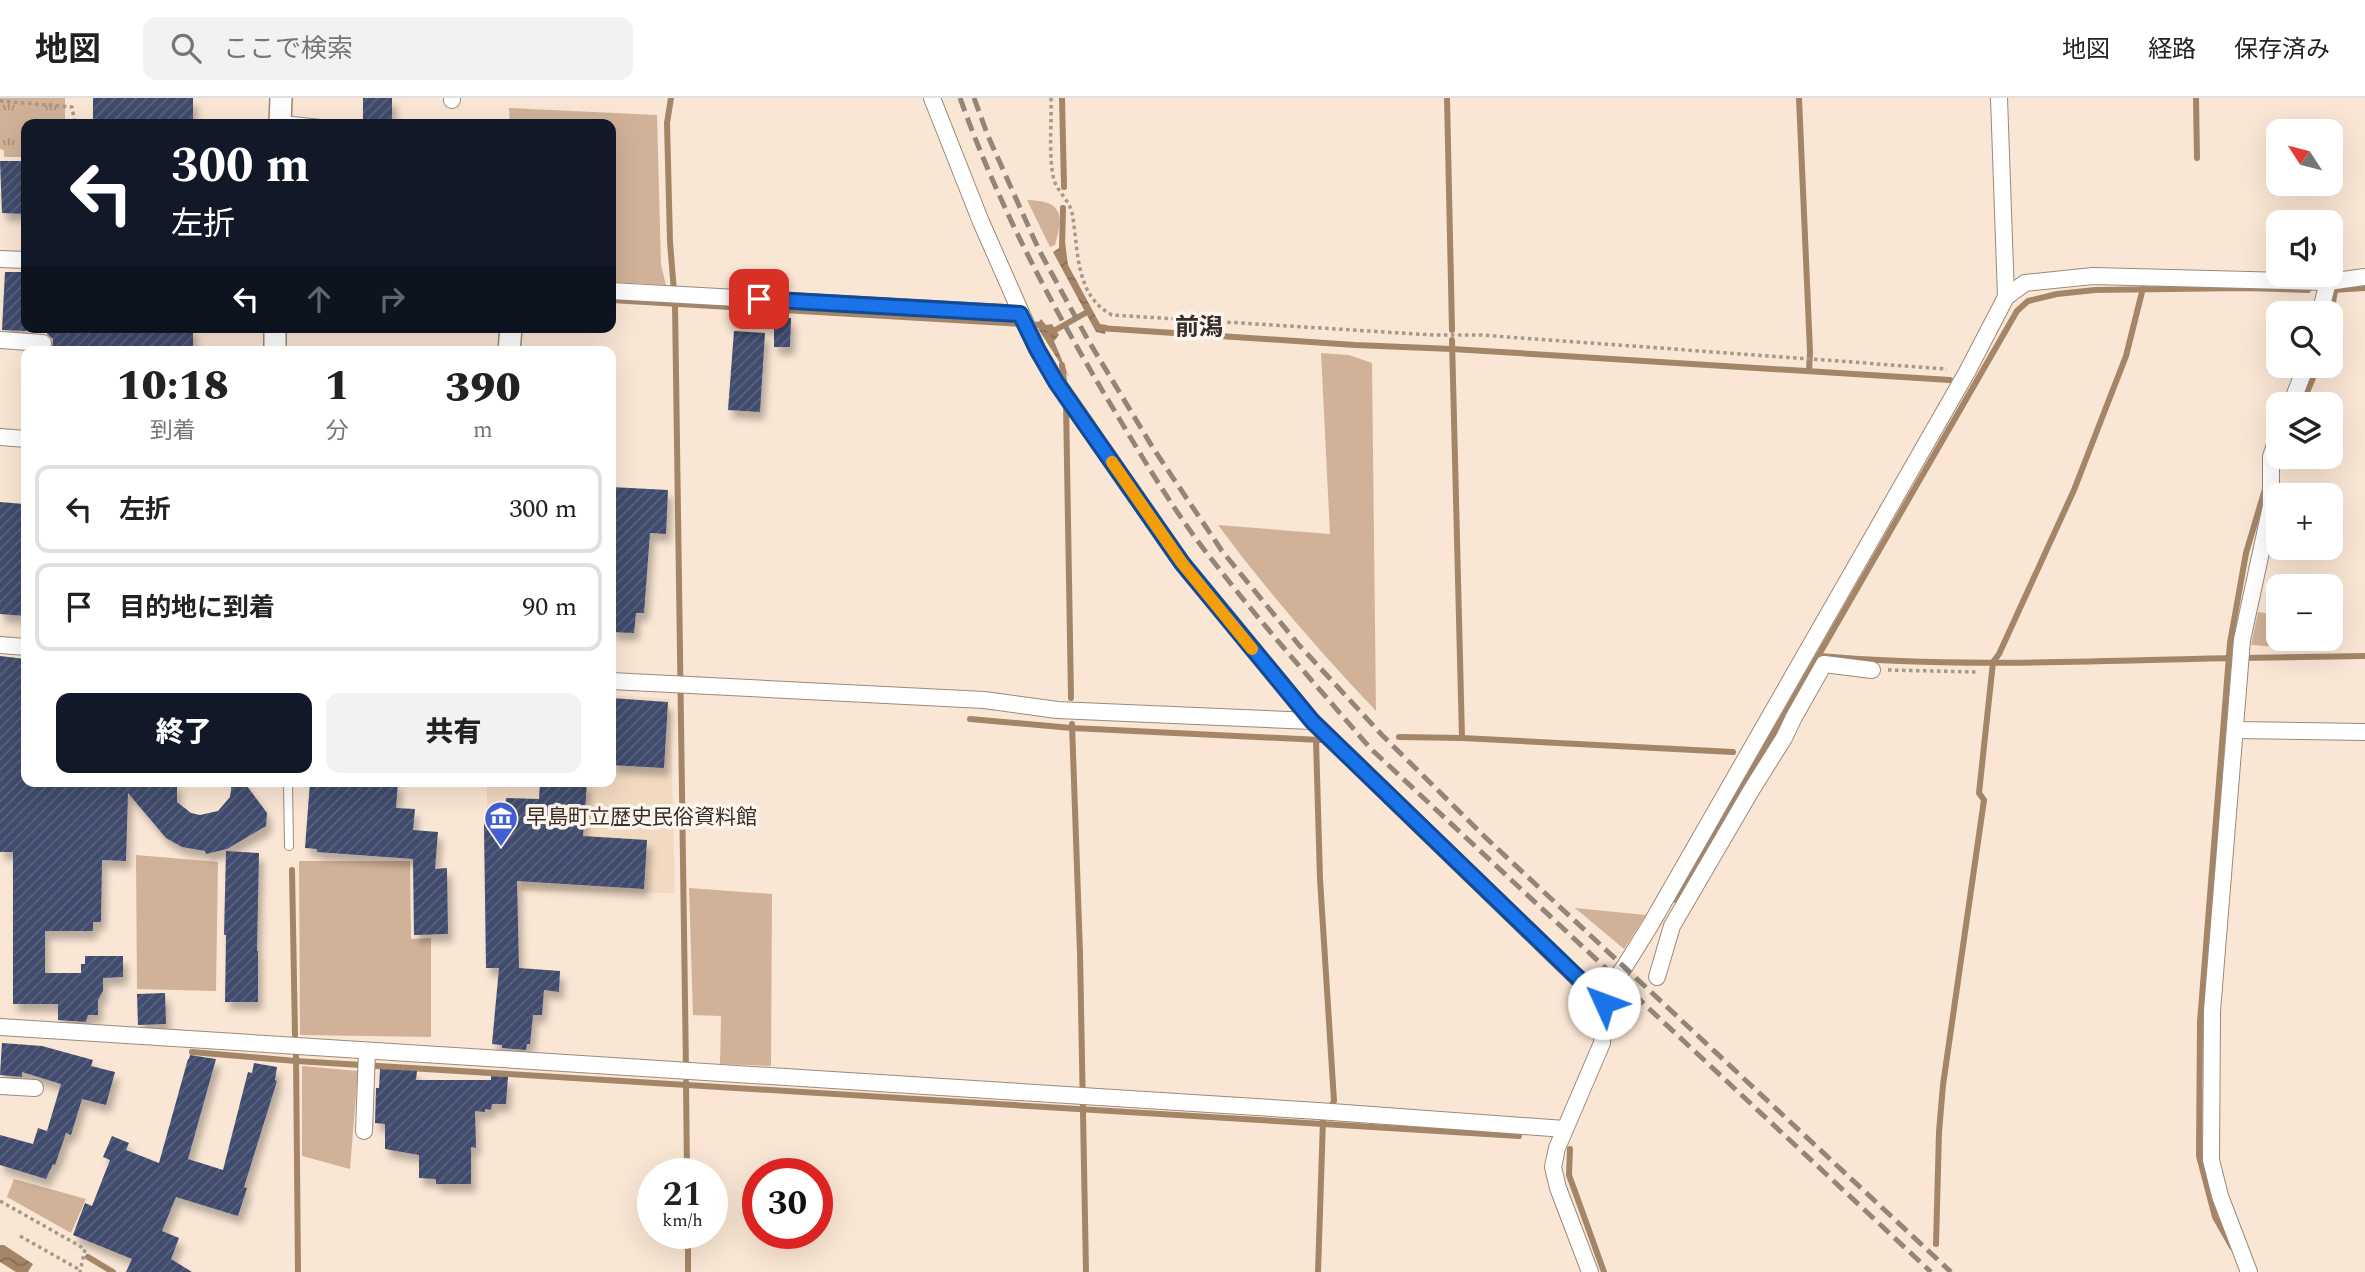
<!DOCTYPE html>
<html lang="ja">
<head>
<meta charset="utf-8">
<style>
  :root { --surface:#fff; --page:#f2f2f2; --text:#222; --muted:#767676; --line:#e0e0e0; --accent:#111827 }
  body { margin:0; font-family:Spectral,"Noto Sans JP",serif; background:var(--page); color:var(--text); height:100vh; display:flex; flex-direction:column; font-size:26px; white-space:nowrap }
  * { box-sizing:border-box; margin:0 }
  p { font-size:23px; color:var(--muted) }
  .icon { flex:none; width:38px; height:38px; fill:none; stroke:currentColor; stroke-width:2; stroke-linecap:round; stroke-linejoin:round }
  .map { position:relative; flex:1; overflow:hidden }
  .panel { position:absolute; left:21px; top:248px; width:595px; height:441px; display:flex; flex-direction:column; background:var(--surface); border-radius:14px; box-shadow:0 7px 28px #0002 }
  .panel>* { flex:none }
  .hud { position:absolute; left:21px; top:21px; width:595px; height:214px; border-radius:14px; box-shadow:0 7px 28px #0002; background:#111827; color:#fff; overflow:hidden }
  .needle { width:46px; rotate:306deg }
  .buttons { position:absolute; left:2266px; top:21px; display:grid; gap:14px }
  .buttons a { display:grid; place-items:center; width:77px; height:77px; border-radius:14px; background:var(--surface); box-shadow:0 7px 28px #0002; font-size:35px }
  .speed { position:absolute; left:637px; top:1060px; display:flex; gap:14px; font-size:35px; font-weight:700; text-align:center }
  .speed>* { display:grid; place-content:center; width:91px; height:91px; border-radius:50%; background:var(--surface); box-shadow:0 7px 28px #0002; line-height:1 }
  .speed small { font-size:18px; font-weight:400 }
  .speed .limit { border:10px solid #d22; background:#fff; color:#111 }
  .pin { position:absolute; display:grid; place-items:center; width:60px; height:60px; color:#fff; margin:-30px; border-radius:14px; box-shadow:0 4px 10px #0006 }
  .me { position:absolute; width:77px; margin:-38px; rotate:313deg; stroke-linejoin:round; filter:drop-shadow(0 0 5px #0008) }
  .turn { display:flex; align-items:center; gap:24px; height:147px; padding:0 35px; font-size:32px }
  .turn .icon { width:91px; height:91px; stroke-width:2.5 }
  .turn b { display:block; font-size:49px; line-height:60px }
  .lanes { display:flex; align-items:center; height:66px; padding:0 35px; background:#0003; justify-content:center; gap:35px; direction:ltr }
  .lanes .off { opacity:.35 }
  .eta { display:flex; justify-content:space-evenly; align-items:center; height:119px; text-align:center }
  .eta b { font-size:42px; font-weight:800; line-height:49px }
  .button { display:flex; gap:14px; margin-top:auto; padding:14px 35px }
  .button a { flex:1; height:80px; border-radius:14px; background:var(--accent); color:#fff; font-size:28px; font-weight:800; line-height:80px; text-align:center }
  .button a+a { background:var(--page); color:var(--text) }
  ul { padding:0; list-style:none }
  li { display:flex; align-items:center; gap:21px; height:88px; margin:0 14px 10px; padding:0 21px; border:4px solid var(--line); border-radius:14px }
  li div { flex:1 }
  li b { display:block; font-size:26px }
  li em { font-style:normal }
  header { display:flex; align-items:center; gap:42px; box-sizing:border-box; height:98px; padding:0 35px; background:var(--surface); border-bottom:2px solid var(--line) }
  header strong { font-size:33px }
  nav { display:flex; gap:38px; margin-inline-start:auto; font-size:24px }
  .search { width:490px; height:63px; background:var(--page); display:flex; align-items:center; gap:18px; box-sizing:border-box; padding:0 24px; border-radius:14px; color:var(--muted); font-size:26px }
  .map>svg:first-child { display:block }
  .built { fill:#f2d9c2 }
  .grass { fill:#d1b298 }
  .park { fill:url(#park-tufts) }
  .water { fill:url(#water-waves) }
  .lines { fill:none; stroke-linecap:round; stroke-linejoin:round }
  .stream { stroke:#a58568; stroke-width:6 }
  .building { fill:url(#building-hatch); filter:url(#shadow) }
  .service-casing { stroke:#9c8979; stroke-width:10 }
  .minor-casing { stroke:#9c8979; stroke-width:18 }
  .tertiary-casing { stroke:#9c8979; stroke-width:24 }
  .path { stroke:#a6988a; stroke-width:3.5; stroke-dasharray:3.5 3.5; stroke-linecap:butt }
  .service { stroke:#fff; stroke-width:8 }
  .minor { stroke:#fff; stroke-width:16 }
  .tertiary { stroke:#fff; stroke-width:21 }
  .rail { stroke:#938679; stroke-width:5; stroke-dasharray:14 7; stroke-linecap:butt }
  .route-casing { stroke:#114b97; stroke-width:18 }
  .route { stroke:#1a73e8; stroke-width:12 }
  .slow { stroke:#f59e0b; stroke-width:12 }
  .labels { text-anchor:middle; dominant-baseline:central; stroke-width:7; stroke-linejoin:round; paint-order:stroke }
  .poi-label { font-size:21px; fill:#362f28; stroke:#fef5ee; text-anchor:start }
  .quarter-label { font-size:24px; font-weight:bold; fill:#362f28; stroke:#fef5ee }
</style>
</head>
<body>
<header>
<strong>地図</strong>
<div class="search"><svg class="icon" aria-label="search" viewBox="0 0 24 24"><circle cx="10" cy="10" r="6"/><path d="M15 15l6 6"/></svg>ここで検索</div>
<nav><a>地図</a><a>経路</a><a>保存済み</a></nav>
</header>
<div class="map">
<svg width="2365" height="1174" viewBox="0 0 2365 1174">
  <defs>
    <pattern id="park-tufts" width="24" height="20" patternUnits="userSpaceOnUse" patternTransform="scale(1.75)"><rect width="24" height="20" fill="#d1b298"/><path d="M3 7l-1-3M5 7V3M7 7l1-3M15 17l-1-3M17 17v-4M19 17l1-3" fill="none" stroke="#aa917c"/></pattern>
    <pattern id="water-waves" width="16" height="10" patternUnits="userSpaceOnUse" patternTransform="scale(1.75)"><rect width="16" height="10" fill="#a58568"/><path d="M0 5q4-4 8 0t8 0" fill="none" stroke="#876d56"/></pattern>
    <pattern id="building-hatch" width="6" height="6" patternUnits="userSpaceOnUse" patternTransform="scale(1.75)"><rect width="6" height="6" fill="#404c6d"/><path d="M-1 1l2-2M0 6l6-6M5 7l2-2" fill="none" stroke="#5a637d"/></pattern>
    <filter id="shadow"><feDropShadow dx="4.5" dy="8" stdDeviation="3.5" flood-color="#0004"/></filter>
  </defs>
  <rect width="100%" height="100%" fill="#fae6d4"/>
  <path class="built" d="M611,597l59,4 5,194 -154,-2 1,-81h-35v-28h124z"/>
  <g class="grass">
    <path d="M509,10l148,7 4,150 5,20 -55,-3v-158h-101z"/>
    <path d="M1027,102c35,1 37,13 28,45l-5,2z"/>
    <path d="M1321,255l28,2 23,8 4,348c-56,-59 -109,-120 -158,-186l112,9z"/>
    <path d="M2258,514l20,3v24h14v9l-41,-3z"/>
    <path d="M136,757l82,7 -2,129 -79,-2z"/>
    <path d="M299,763h111l1,78 20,-1v99l-131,-2z"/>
    <path d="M689,790l83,6 -1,172 -51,-2 1,-48 -28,-1z"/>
    <path d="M1575,810l71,7 -22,34z"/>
    <path d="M302,968l56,5 -8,98 -48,-13z"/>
    <path d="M14,1081l72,20 -15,34 -64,-36z"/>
  </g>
  <path class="park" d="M0,0h65v26h-39v33h-22v-7l-4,-1z"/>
  <g class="water">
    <path d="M1060,143l5,1 3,23 32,59 7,1 -2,9 -9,-2 -43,-80 6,-4z"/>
    <path d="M1041,221l5,6 6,-1 7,11 -5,6 15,36 -30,-47 -2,-6z"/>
    <path d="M0,1147h4l29,19 -5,8h-12l-16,-10z"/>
  </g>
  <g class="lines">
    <g class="stream">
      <path d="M671,0l-4,25 3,119 5,62 11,767"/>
      <path d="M1062,0l2,89"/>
      <path d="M1447,0l5,232"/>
      <path d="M1799,0l11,254 -1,19"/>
      <path d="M2196,0l1,60"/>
      <path d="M1062,150l1,-40"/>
      <path d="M2331,192l34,-2"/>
      <path d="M611,202l430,25 2,2"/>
      <path d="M2331,217l4,-25"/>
      <path d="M1099,230l256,17 97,4 498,31"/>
      <path d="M1050,235l39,-22"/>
      <path d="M1452,242l10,398"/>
      <path d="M1062,267l3,23"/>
      <path d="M1066,305l5,295"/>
      <path d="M2302,306l16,-38"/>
      <path d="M1820,558c137,12 274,5 411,2"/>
      <path d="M2242,560l123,-2"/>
      <path d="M970,621l102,9 248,12"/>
      <path d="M1072,626l8,229 6,319"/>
      <path d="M1399,639l63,1 271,14"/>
      <path d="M1316,642l4,139 14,222 -5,10"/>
      <path d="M292,772l3,165"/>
      <path d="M1677,803l340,-590 11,-10 29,-7 38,-4 150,-2 63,2"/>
      <path d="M1624,918l2,-11"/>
      <path d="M192,954l104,9 1223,75"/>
      <path d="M296,956l2,218"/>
      <path d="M686,984l1,92"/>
      <path d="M1570,1051l-1,26 35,97"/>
      <path d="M688,1136v38"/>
      <path d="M1936,1146l3,-112 4,-47 41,-285 -5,-7 14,-131 6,-8 75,-164 52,-134 17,-68"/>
      <path d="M2232,1149l-17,-30 -16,-61 1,-134 30,-379 16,-90 19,-64"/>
      <path d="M88,1159l25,15"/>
      <path d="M1318,1174l5,-152"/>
    </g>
  </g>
  <g class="building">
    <rect x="93" y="0" width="100" height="26"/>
    <rect x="363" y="0" width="29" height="26"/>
    <path d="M0,63h26v53l-24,-1z"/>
    <path d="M5,174h21v59l-24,-1z"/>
    <path d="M774,220h17l-1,29h-16z"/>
    <path d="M47,229h146v25h-141l1,-13 -6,-5z"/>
    <path d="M734,233l31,2 -5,79 -32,-2z"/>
    <path d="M611,389l57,3 -2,44 -16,-1 -6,80h-8l-2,20 -23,-1z"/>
    <path d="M0,404l24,2v3h2v109l-26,-2z"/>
    <path d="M0,558l26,3v123h151v20l14,11 9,2 18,-4 12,-14 2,-15h12l23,31 -1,13 -39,23 -21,5 -1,-3 -23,-4 -16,-9 -38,-45 -2,68 -24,-1 -1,62h-8v9h-48v42h36v-9h4v-8h38v21l-20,1v13l-5,9v15h-10l-2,7 -28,-2v-16h-45v-152h-13z"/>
    <path d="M611,600l57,4 -4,66 -53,-3z"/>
    <path d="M310,684l29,2v-2h59l-2,26 19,1 -2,21 25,2 -3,37 12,-1 1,66 -34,1 -1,-76 -96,-7v-3l-12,-1z"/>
    <path d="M540,684h47l-4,54 64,4 -3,49 -127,-8 2,87 41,3 -1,21 -15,-2 -2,25h-9l-3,29h-3l-1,6 -24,-2v-3l-10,-1 7,-76h-13l-2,-142 1,-11h20l1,-17 33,1z"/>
    <path d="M226,753l33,2 -2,98h1v51h-33l1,-67h-2z"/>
    <path d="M165,895l1,31 -28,1 -1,-31z"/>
    <path d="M2,945l40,3 51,14 -2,6 24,6 -9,33 -24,-6 -11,36 -5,-2 -11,32 -2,-1 -7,15 -46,-14v-30l33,9 5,-16 9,3 14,-47 -39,-12v5l-22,-2z"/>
    <path d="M190,957l26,4 -28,100 35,11 25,-98 4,1 2,-10 23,4 -2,13 2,1 -33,106 3,1 -9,28 -62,-19 -14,34 17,7 -8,21 21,13h-66l6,-13 -59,-24 12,-32 7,3 18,-46 -7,-3 9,-21 17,7 -3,7 33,13 29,-104h1z"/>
    <path d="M380,971l37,2 -1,9h75v-4l17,1 -2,27h-14l-1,6 -6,-1v3l-10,-1 1,37 -5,-1v37h-35v-5l-17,-1v-23l-34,-6v-25l-10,-1 1,-35h3z"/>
  </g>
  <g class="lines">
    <g class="service-casing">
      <g id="service">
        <path d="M283,22l38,4"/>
        <path d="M288,684l1,64"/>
      </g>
    </g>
    <g class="minor-casing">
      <g id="minor">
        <path d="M932,0l49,124 56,127 19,32 126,182 130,158 291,282"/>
        <path d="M1999,0l7,199"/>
        <path d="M452,2v-2"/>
        <path d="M0,161l26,1"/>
        <path d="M611,193l409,23"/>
        <path d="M2320,215l8,-31"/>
        <path d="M0,242l43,3"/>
        <path d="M2291,306l15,-38"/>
        <path d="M0,339l26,2"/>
        <path d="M0,547l26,2"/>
        <path d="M611,583l373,19 73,10 255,11"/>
        <path d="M2235,632l130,2"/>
        <path d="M1657,879l15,-51 80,-137 32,-51 10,-21 30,-53 48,6"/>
        <path d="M0,929l1318,84 247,18"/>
        <path d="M0,988l35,2"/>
        <path d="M364,1033l3,-80"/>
        <path d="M1590,1174l-32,-84 -5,-21 4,-19 45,-105 1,-40 3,-12 19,-25 26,-42 316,-552 39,-75 19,-14 68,-7 235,6 37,-5"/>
        <path d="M2249,1174l-29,-76 -9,-36 1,-149 30,-371 29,-134v-49l7,-22"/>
      </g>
    </g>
    <g class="tertiary-casing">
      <g id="tertiary">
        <path d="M280,26l1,-26"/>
        <path d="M275,229v25"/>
        <path d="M509,254l2,-25"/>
      </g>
    </g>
    <g class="path">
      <path d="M1051,0c1,24 -3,59 3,82 4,12 15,20 18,33 7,36 2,82 40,102l321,20h48l466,34"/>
      <path d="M0,3l72,6 3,17"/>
      <path d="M1888,572l89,2"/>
      <path d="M0,1103l85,48 -5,23"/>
      <path d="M20,1138l60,34"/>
    </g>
    <use href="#service" class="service"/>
    <use href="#minor" class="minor"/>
    <use href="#tertiary" class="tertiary"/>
    <g class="rail">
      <path d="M960,0c40,112 96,216 157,317 30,50 60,101 96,146 50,65 104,125 157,187l561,524"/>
      <path d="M974,0l14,38 51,114 49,90 65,108 69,103 77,94 83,90 103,102 466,435"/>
    </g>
  </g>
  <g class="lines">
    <g class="route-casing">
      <path id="route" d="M759,201l261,15 17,35 19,33 126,181 130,158 292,282"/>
    </g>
    <use href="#route" class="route"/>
    <path class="slow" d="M1112,364l70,101 70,86"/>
  </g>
  <defs>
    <g id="museum-pin" transform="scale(1.75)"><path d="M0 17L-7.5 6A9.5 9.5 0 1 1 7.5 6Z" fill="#4260d3" stroke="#fef5ee"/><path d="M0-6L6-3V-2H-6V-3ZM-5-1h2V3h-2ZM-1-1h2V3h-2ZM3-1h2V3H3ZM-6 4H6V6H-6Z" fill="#fff"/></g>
  </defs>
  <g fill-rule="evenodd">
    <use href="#museum-pin" x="501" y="720"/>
  </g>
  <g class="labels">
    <g class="poi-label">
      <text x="526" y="720">早島町立歴史民俗資料館</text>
    </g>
    <g class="quarter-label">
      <text x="1199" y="230">前潟</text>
    </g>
  </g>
</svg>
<div class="buttons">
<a><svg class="needle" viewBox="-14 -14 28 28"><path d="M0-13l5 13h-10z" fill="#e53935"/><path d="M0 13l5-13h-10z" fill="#767676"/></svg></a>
<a><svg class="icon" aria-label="sound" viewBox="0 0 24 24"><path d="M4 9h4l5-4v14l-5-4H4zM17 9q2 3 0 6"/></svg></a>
<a><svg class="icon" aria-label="search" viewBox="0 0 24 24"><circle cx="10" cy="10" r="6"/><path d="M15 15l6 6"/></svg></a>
<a><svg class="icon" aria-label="layers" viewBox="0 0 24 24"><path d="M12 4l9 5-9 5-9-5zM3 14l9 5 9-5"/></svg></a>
<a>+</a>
<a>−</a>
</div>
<div class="speed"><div>21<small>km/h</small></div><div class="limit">30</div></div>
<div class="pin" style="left:759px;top:201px;background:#d93025"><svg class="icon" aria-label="arrive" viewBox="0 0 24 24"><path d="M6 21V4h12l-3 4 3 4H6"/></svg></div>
<svg class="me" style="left:1604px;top:905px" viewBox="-20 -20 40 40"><circle r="19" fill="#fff"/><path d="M0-13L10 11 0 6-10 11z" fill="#1a73e8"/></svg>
<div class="hud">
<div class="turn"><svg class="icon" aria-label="left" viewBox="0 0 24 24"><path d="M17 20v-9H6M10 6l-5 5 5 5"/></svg><div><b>300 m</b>左折</div></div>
<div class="lanes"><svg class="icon" aria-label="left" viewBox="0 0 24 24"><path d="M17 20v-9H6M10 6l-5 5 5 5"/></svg><svg class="icon off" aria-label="ahead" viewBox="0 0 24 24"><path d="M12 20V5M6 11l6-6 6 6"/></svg><svg class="icon off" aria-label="right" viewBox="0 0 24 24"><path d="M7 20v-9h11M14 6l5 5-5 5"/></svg></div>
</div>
<section class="panel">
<div class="eta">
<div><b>10:18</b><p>到着</p></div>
<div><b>1</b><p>分</p></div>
<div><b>390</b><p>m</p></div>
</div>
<ul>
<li><svg class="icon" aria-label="left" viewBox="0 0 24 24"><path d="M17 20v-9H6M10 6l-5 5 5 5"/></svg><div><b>左折</b></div><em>300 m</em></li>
<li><svg class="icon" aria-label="arrive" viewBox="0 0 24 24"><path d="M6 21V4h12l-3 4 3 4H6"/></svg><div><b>目的地に到着</b></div><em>90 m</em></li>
</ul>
<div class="button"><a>終了</a><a>共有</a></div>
</section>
</div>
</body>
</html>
